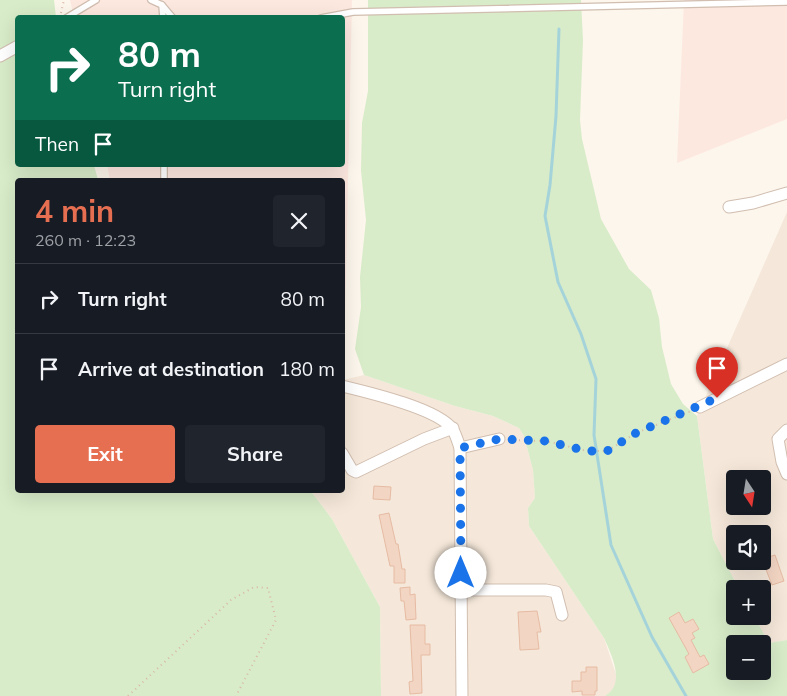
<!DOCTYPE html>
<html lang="en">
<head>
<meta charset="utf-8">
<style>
  :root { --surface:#171b24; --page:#20242c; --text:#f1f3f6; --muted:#9ea1a6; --line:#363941; --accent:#e76f51 }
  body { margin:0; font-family:Mulish,sans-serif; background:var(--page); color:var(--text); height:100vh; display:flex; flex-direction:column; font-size:19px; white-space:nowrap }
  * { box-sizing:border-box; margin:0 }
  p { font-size:16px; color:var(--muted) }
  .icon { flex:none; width:28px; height:28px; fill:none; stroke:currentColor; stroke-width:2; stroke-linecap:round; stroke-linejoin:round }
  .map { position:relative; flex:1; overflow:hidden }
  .drawer { position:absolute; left:15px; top:178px; width:330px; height:315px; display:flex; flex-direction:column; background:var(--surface); border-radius:5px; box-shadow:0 5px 20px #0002 }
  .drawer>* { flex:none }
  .guide { position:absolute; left:15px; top:15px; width:330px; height:152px; border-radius:5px; box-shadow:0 5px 20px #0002; background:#0b6e4f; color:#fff; overflow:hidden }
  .needle { width:32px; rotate:168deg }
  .tools { position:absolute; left:726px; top:470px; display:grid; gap:10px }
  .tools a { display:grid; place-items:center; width:45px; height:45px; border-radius:5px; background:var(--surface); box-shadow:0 5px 20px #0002; font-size:25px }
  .pin { position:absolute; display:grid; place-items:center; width:42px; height:42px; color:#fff; margin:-51px -21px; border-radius:50% 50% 50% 0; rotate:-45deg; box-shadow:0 0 5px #0007 }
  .pin .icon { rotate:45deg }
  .me { position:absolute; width:55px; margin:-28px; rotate:0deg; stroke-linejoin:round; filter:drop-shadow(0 0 4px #0008) }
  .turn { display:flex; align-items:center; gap:18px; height:105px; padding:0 20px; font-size:22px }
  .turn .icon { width:65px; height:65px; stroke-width:2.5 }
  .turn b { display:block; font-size:35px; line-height:42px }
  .then { display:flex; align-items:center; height:48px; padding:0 20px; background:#0003; gap:10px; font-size:19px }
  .round { display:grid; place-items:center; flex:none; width:52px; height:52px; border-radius:5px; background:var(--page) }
  .overview { display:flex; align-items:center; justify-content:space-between; height:85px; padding:0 20px }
  h1 { font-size:30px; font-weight:700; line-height:38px; color:var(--accent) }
  .primary-button { display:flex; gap:10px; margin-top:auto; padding:10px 20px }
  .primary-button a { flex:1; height:58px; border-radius:5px; background:var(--accent); color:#fff; font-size:20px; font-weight:700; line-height:58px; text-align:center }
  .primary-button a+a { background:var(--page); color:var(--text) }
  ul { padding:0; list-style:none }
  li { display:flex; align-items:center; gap:15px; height:70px; padding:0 20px; border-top:1px solid var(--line) }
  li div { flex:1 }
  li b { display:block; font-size:19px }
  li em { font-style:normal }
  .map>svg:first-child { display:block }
  .residential { fill:#f5e8da; fill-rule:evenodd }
  .commercial { fill:#fde8e0 }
  .green { fill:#d8ecc9; fill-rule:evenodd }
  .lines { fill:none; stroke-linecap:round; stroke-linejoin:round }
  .stream { stroke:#a5d3da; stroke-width:3 }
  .building { fill:#f3d5c3; stroke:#e6bba3 }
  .lane-casing { stroke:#d1beb0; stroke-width:8 }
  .street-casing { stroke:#d1beb0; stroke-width:13 }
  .path { stroke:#d9b8a5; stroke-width:2; stroke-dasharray:1 4; stroke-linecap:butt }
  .lane { stroke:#fff; stroke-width:5.5 }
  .street { stroke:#fff; stroke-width:11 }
  .route { stroke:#1a73e8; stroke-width:9; stroke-dasharray:0 16.2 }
</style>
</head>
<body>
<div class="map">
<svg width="787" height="696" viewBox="0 0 787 696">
  <rect width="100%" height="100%" fill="#fdf6ec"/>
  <g class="residential">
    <path d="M787,212v428l-18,3 -15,-27h8v-27h-23l-26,-50 -16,-123zM735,479h27v27h-27zM735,534h27v27h-27z"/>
    <path d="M364,375l91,31 38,10 26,12 5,8 9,34 2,28 -7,10 1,18 75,112 12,36 1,9 -4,8 -8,5h-224l-1,-89 -48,-88 -22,-29h32l1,-110z"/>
  </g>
  <g class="commercial">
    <path d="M70,0h282l-8,367 -1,1 -1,-188h-232l-3,-15h235v-147l-268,-1z"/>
    <path d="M684,0h103v119l-110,44z"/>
  </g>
  <g class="green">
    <path d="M0,0h54l2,17 -38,1v147h76l4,15h-80v310h292l22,29 48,88 1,89h-381z"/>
    <path d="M368,0h213l2,40 -3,80 2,19 19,80 28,50 22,21 8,28 3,29 9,37 12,20 14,12 16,123 26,50h-4v27h19l15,27 18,-3v56h-182c21,-12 7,-40 -1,-58l-75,-112 -1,-18 7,-10 -2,-28 -9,-34 -5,-8 -26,-12 -38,-10 -91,-31 -9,-26 6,-42 -1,-30 6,-57 -5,-49 1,-48 6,-32zM735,644h27v27h-27z"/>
  </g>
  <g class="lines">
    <path class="stream" d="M559,29l-3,87 -6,69 -5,31 13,66 23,52 15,45 -2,56 17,110 41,92 34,59"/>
  </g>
  <g class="building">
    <path d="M374,486l17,1 -1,13 -17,-1z"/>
    <path d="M389,513l7,31h2l4,25h3v14h-11v-17h-4l-11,-51z"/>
    <path d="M775,555l9,26 -12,4 -10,-26z"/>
    <path d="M410,587v8l5,-1 1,25 -10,1 -2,-19h-3l-1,-13z"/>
    <path d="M537,611l4,21h-4l2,17 -19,1 -2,-38z"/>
    <path d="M679,612l6,11 8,-4 6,10 -7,4 3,5 -4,2 9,17 4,-2 5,9 -16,9 -8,-16 4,-3 -20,-36z"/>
    <path d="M410,625h15v19h5v11h-9l1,38 -12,1 -1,-12 4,-1z"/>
    <path d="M586,667h11v24h-2v4h-13v-4l-10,1v-11h9v-9h5z"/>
  </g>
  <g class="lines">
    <g class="lane-casing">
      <g id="lane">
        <path d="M151,0l11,5 1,13"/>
        <path d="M162,5l11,13"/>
        <path d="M66,18l30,-18"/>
        <path d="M321,18l32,-6 434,-10"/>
        <path d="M164,165v15"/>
      </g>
    </g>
    <g class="street-casing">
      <g id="street">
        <path d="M0,56l18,-10"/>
        <path d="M729,207l24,-4 34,-10"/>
        <path d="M342,386c25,6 98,23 111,44 3,5 5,12 7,18l2,248"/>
        <path d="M700,407l87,-43"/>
        <path d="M787,430l-9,9 4,23 5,12"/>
        <path d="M460,448l39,-9"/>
        <path d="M342,453l10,17 4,2 68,-33 29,-11"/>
        <path d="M461,590h85l10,2 6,23"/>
      </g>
    </g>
    <g class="path">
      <path d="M61,13l3,-13"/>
      <path d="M509,440l37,1 41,10h20l29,-18 55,-22"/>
      <path d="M128,696l103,-96 23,-13 14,1 8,32 -40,76"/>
    </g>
    <use href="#lane" class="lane"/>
    <use href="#street" class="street"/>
  </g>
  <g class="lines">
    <path class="route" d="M461,573l-1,-125 39,-9 47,2 41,10h20l29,-18 81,-35"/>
  </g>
</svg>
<div class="tools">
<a><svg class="needle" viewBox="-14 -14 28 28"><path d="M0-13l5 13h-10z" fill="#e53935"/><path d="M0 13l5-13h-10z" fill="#9ea1a6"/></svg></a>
<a><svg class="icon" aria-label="sound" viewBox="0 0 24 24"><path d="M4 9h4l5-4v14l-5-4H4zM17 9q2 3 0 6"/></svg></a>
<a>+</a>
<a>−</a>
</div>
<div class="pin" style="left:717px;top:398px;background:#d93025"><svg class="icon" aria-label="arrive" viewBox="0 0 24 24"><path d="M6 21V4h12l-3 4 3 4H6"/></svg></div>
<svg class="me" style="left:461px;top:573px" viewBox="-20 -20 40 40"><circle r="19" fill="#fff"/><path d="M0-13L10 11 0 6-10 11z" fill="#1a73e8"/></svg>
<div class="guide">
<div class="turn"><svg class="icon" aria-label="right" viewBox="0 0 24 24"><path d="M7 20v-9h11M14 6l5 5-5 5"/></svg><div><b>80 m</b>Turn right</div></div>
<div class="then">Then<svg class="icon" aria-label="arrive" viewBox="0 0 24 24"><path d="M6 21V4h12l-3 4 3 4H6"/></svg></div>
</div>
<section class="drawer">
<div class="overview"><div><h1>4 min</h1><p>260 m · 12:23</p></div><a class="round"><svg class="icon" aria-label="close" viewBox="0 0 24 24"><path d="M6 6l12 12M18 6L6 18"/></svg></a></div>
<ul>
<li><svg class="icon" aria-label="right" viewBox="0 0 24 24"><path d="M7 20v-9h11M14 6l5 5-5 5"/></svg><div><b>Turn right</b></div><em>80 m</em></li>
<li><svg class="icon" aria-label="arrive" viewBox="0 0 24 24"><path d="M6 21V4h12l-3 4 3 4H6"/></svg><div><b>Arrive at destination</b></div><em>180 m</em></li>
</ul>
<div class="primary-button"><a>Exit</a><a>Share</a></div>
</section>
</div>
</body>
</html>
